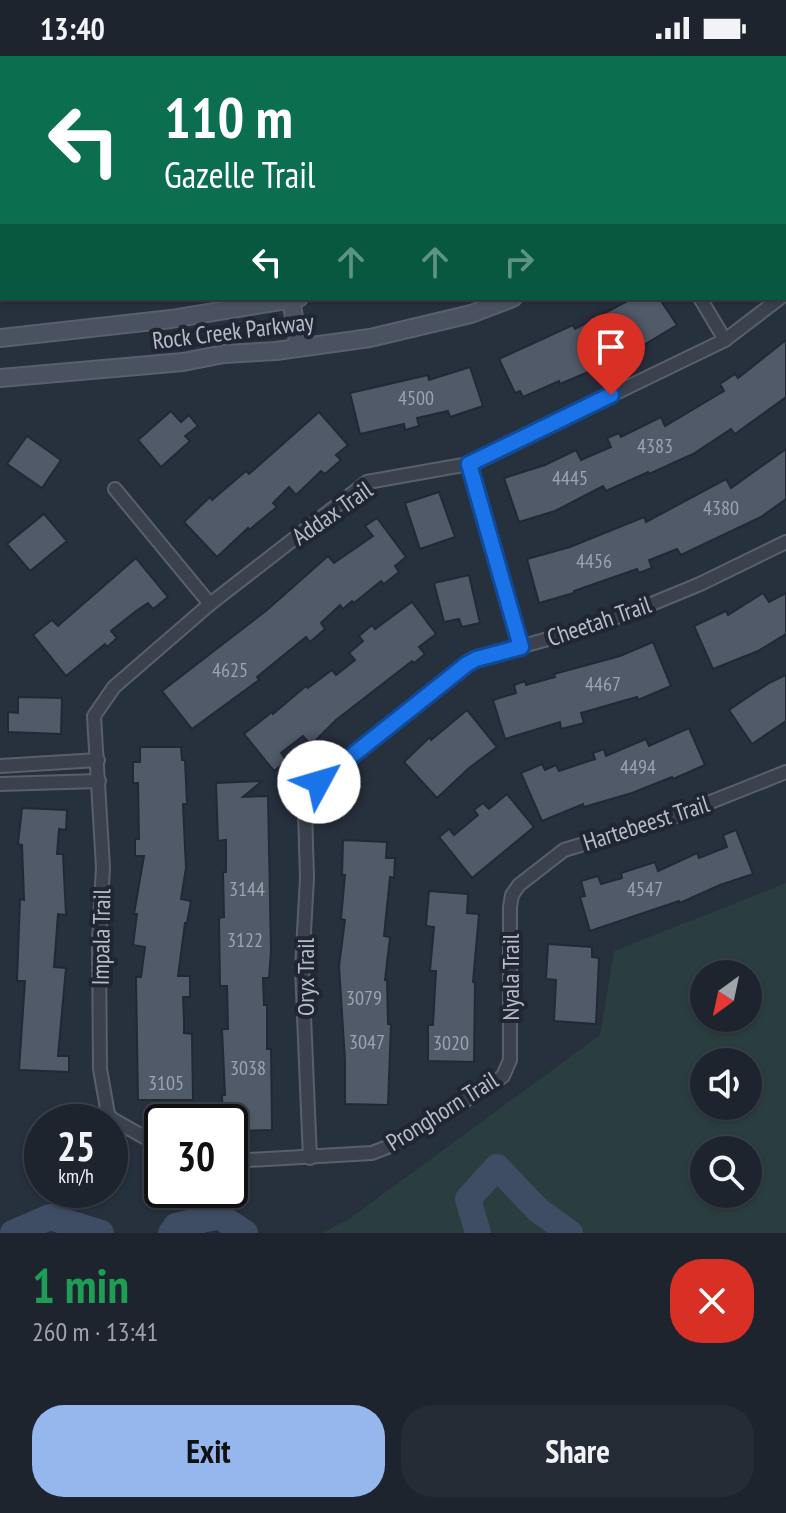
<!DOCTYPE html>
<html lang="en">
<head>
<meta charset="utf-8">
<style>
  :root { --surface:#1d242e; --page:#252c36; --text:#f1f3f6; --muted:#a0a4aa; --line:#3b414a; --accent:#96b6ee }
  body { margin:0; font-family:"PT Sans Narrow",sans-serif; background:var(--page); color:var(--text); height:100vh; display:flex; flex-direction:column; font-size:30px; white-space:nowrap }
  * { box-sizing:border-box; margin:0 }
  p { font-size:26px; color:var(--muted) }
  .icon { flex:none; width:44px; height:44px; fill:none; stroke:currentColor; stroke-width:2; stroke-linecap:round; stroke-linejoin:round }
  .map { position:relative; height:1177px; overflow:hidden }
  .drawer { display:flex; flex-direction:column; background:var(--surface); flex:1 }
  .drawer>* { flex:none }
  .hud { position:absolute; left:0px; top:0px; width:786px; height:244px; box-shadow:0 2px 6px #0004,0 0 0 2px var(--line); background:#0b6e4f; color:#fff; overflow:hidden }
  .needle { width:52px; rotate:213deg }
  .fabs { position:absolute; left:690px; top:904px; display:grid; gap:16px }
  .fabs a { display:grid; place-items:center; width:72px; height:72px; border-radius:50%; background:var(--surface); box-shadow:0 2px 6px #0004,0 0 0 2px var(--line); font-size:40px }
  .speed { position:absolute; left:24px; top:1048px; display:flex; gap:16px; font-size:40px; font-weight:700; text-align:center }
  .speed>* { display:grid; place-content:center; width:104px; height:104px; border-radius:50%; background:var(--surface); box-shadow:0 2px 6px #0004,0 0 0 2px var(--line); line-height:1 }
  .speed small { font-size:20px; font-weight:400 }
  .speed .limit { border:4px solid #111; border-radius:12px; background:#fff; color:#111 }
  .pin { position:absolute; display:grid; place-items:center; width:68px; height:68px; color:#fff; margin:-82px -34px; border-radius:50% 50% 50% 0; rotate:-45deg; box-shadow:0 0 8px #0007 }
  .pin .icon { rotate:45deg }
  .me { position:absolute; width:88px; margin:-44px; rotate:51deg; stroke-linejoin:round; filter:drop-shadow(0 0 6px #0008) }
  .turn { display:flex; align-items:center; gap:28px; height:168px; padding:0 32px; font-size:36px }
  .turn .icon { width:104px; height:104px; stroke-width:2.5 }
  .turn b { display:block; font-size:56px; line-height:68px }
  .lanes { display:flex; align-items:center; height:76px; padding:0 32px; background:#0003; justify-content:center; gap:40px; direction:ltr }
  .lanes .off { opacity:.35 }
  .round { display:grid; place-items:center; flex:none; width:84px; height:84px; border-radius:32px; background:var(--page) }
  .head { display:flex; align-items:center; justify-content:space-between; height:136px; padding:0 32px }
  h1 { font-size:48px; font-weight:700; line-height:60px; color:#1e9e55 }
  .action { display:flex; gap:16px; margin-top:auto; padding:16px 32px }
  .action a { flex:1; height:92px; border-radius:32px; background:var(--accent); color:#111; font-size:32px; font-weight:700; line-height:92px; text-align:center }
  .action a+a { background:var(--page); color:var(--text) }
  .status { display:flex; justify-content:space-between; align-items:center; height:56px; padding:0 40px; background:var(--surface); direction:ltr }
  .status svg { height:22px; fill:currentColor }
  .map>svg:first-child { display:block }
  .green { fill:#2a3d3f; fill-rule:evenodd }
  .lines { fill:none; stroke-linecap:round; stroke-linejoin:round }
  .river { stroke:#3f4d64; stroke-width:26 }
  .building { fill:#505a68; stroke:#222935; stroke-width:2 }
  .street-casing { stroke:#59606b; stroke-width:16 }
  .secondary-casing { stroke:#59606b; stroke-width:20 }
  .street { stroke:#3b424e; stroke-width:12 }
  .secondary { stroke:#4a5160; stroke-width:16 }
  .route-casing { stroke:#114b97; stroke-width:20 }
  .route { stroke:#1a73e8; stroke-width:14 }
  .labels { text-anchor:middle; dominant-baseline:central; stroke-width:8; stroke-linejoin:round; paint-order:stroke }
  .number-label { font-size:20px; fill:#9da4b0 }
  .street-label { font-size:24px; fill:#b7bdc8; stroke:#202733 }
</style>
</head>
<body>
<div class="status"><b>13:40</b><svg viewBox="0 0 49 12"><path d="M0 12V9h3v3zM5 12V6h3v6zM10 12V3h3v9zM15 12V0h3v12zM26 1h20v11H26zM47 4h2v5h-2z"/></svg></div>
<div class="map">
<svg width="786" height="1177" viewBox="0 0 786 1177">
  <rect width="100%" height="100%" fill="#27303d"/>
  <path class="green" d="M786,827v350h-464l27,-14 251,-184 14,-84zM704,918h44v44h-44zM704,1006h44v44h-44zM704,1094h44v44h-44z"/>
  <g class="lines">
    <g class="river">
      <path d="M13,1177l37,-16 51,16"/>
      <path d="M171,1177l5,-7 43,-10 26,17"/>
      <path d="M478,1177l-10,-34 29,-32 41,43 32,23"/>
    </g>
  </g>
  <g class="building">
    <path d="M633,242h26l18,27 -55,33 -5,-8 -26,15 2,5 -33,14 -1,-3 -36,16 -3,-6 -5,2 -16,-34 74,-34 2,4z"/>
    <path d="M786,284v57l-51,37 -4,-5 -38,25 -44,20 -1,-2 -42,19 -3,-5 -48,25 -36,11 -15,-44 41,-13 31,-15 5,10 30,-13 -4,-9 12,-5 2,4 40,-20 4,9 59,-35 -4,-7 15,-10 3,4z"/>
    <path d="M470,311l13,39 -33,11 -2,-6 -31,7 2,8 -14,4 -1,-6 -44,10 -10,-41 78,-18 1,5z"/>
    <path d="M171,355l10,11 8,-7 9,11 -13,10 5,5 -29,26 -23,-27z"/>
    <path d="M319,356l29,33 -12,10 5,5 -16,14 -4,-3 -25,24 -7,-8 -16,16 4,4 -28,23 -1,-2 -31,29 -33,-35 26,-25 2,3 34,-29 3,3z"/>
    <path d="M27,380l34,24 -19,28 -35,-24z"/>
    <path d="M786,393v50l-25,18 -80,38 -4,-6 -28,11 3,8 -13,5 -2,-4 -63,22v2l-35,10 -12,-44 43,-12 74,-30 2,5 80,-43 5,9z"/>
    <path d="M439,436l16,45 -35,12 -15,-46z"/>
    <path d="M44,458l23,27 -37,30 -23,-27z"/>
    <path d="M377,462l29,39 -11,9 4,6 -15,12 -3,-3 -27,22 -2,-2 -9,8 -3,-4 -19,18 4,6 -15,13 -4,-5 -49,40 2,3 -67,49 -30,-38 105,-81 61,-54 6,7 39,-27 -8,-10z"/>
    <path d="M136,502l32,39 -15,12 -5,-6 -12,8 -25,20 6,7 -10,9 -2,-3 -39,32 -33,-41 19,-15 6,6z"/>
    <path d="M469,519l11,48 -18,4 -3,-8 -15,3 -10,-39z"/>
    <path d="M763,537l6,9 17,-9v41l-28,17 -45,18 -19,-43 32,-15 2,4z"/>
    <path d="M412,546l24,32 -17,13 6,7 -11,9 -2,-2 -76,59 -25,25 -8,-9 -22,17 6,8 -13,10 -30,-37 28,-22 1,2 33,-28 2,2 24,-18 4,5 19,-15 -6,-7 14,-12 -4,-5 13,-11 3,4z"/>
    <path d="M653,586l18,44 -33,14 -1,-3 -56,16 3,10 -23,6 -1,-7 -55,17 -12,-39 23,-7 -2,-8 11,-4 1,4 29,-8 -1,-3 66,-18z"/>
    <path d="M786,619v46l-34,23 -23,-34 40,-27z"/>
    <path d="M18,641l44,1 -1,36 -53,-2v-20l10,1z"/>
    <path d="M467,654l30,37 -28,21 -32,30 -33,-36 26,-25 1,3z"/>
    <path d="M689,672l16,37 -32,14 -1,-2 -40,16 -48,14 -1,-3 -41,17 -21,-48 21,-9 3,6 11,-5 3,6 36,-12 -2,-6 11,-4 2,7 40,-17 3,7z"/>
    <path d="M140,691h41l1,13h3l2,44h-4l3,64 -5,31 10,2 -4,22h-2l-7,53h12v21h-7l1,24v12l8,1 1,66h-55l-2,-123h5l4,-30 -12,-2 4,-31h-3l10,-58h-9v-17h4l-1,-56h-5v-21h7z"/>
    <path d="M262,725l-19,16 25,-1 3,155 -2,27h-6l1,27h3v44h4l1,81 -42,1v-9h-7l-1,-27h3l-3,-66h6l-1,-43h-7l-1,-68 5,-1 -1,-45h3v-32l-8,1 -2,-58z"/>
    <path d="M507,738l27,33 -62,51 -33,-41 10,-8 5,6 24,-20 -4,-5 9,-7 6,6z"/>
    <path d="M22,752l45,2 -1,20 -7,-1 -2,25h6l3,61 -8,-1 -4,53 12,1 -8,88h11v16l-50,-2 6,-89h-8l3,-82 4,1 -2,-55 -4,-1z"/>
    <path d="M736,774l17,44 -33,11 -40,18 -1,-2 -89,30 -10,-34 5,-1 -4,-15 17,-5 3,8 21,-6 -1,-5 34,-11 3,9 39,-18 2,5 28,-11 -4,-12z"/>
    <path d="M343,784l44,2 -1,16h9l-1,20 -4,-1 -6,59 6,1 -5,43h2l1,44h3l-3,81 -43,-1v-44l-6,-94 6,-46 -4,-1 4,-44h-3z"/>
    <path d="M429,835l39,3 -1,19 12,1 -6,68 2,1 -1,79 -46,-1v-36h5l3,-54h-6l4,-44 -8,-1z"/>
    <path d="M548,888l44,3v10l7,1 -3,66 -42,-3 2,-41 -10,-1z"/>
  </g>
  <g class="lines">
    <g class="street-casing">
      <g id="street">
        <path d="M319,2l1,-2"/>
        <path d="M568,2l1,-2"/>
        <path d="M700,242l25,42"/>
        <path d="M469,408l52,183"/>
        <path d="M115,433l95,115"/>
        <path d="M0,710l98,-6"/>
        <path d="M0,728l99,-3"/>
        <path d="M162,1091l-50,-28 -4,-5 -8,-45 -1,-128 4,-74 -9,-151 20,-29 96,-83 157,-122 102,-18 256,-124 55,-42"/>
        <path d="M310,1102l-8,-190 5,-90 -2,-68 6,-19 160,-130 108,-31 58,-20 63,-26 86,-42"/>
        <path d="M230,1105l142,-8 18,-7 104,-63 9,-7 7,-16v-153l2,-12 7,-10 45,-35 109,-33 113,-45"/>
      </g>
    </g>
    <g class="secondary-casing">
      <g id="secondary">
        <path d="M784,24l2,-1"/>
        <path d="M784,87l2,-1"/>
        <path d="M291,243l8,49"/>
        <path d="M0,282l171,-19 128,-21"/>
        <path d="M0,322l183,-16 41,-8 52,-3 94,-13 101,-24 42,-16"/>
      </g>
    </g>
    <use href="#street" class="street"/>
    <use href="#secondary" class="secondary"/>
  </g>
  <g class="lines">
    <g class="route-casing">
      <path id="route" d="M319,726l148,-118 9,-5 45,-12 -52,-183 142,-69"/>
    </g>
    <use href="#route" class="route"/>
  </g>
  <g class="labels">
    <g class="number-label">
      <text x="416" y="342">4500</text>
      <text x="655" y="390">4383</text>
      <text x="570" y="422">4445</text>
      <text x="721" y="452">4380</text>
      <text x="594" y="505">4456</text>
      <text x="230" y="614">4625</text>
      <text x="603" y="628">4467</text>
      <text x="638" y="711">4494</text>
      <text x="247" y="833">3144</text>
      <text x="645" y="833">4547</text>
      <text x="245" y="884">3122</text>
      <text x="364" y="942">3079</text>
      <text x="367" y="986">3047</text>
      <text x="451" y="987">3020</text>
      <text x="248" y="1012">3038</text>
      <text x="166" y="1027">3105</text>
    </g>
    <g class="street-label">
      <text transform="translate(233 275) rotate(-7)">Rock Creek Parkway</text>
      <text transform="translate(332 457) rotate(-35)">Addax Trail</text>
      <text transform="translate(599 565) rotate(-19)">Cheetah Trail</text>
      <text transform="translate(646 767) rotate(-18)">Hartebeest Trail</text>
      <text transform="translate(101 881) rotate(-89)">Impala Trail</text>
      <text transform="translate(305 921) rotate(-90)">Oryx Trail</text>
      <text transform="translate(510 921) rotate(-90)">Nyala Trail</text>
      <text transform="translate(442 1055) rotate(-32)">Pronghorn Trail</text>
    </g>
  </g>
</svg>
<div class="fabs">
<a><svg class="needle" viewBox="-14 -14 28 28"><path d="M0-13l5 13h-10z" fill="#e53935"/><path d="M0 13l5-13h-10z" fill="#a0a4aa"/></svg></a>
<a><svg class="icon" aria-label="sound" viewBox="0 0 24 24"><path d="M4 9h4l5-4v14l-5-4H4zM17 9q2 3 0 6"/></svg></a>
<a><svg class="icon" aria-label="search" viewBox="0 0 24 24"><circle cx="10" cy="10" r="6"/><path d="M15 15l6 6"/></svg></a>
</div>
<div class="speed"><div>25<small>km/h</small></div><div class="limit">30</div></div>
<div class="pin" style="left:611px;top:339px;background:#d93025"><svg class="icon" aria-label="arrive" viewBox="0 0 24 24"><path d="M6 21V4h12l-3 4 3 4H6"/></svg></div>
<svg class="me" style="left:319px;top:726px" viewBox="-20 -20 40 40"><circle r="19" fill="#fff"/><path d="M0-13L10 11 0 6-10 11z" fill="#1a73e8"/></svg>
<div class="hud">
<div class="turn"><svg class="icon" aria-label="left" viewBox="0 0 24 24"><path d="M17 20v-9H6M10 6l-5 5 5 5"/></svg><div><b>110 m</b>Gazelle Trail</div></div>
<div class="lanes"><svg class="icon" aria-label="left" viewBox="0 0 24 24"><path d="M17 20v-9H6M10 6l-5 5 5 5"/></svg><svg class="icon off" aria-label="ahead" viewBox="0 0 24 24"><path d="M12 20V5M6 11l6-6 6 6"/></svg><svg class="icon off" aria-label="ahead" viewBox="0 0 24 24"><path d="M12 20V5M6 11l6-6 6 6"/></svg><svg class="icon off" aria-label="right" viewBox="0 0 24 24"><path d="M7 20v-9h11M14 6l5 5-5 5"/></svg></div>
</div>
</div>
<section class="drawer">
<div class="head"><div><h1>1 min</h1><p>260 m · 13:41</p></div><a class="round" style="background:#d93025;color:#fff"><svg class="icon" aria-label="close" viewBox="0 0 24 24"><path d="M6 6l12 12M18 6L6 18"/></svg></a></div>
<div class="action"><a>Exit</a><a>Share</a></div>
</section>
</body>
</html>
